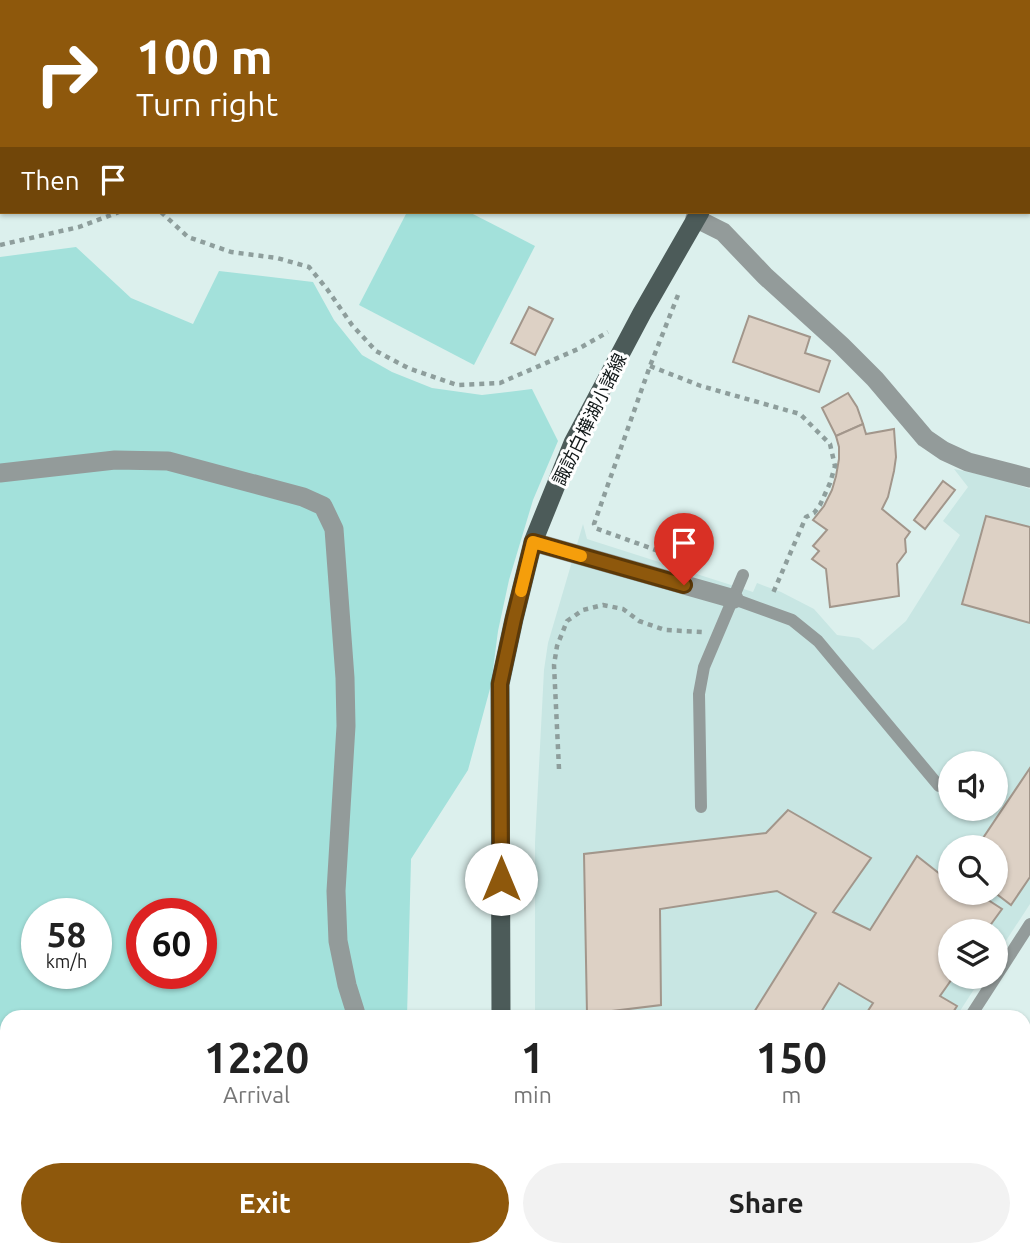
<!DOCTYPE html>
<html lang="en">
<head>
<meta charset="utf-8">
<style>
  :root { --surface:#fff; --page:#f2f2f2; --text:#222; --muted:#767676; --accent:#8e580c }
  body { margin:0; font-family:Ubuntu,"Noto Sans JP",sans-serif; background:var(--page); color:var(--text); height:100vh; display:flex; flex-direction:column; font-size:26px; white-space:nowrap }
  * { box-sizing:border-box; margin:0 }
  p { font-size:23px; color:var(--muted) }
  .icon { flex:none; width:38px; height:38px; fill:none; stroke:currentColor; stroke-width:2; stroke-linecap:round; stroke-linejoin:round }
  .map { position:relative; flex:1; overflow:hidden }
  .details { position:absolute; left:0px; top:1010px; width:1031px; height:247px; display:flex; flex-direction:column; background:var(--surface); border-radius:21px 21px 0 0; box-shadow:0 2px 5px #0004 }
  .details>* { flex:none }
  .banner { position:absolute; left:0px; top:0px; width:1031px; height:214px; box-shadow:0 2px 5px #0004; background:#8e580c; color:#fff; overflow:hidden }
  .buttons { position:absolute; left:938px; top:751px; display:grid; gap:14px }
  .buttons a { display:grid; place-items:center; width:70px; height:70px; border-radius:50%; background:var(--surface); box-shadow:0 2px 5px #0004; font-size:35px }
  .speed { position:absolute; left:21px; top:898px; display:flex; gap:14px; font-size:35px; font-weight:700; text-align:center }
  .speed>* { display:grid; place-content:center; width:91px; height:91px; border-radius:50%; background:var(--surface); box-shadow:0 2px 5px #0004; line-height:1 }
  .speed small { font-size:18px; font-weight:400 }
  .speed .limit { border:10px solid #d22; background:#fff; color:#111 }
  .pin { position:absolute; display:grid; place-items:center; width:60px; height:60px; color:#fff; margin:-72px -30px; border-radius:50% 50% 50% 0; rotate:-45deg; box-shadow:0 0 7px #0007 }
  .pin .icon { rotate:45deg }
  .me { position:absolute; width:77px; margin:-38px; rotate:0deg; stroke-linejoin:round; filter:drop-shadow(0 0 5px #0008) }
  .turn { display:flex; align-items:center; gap:24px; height:147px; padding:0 21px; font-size:32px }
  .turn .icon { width:91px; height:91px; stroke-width:2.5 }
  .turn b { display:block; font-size:49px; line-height:60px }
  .then { display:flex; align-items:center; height:66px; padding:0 21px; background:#0003; gap:14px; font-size:26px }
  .eta { display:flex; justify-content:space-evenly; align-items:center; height:119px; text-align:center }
  .eta b { font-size:42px; font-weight:700; line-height:49px }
  .action { display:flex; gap:14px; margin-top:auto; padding:14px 21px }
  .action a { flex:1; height:80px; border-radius:42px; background:var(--accent); color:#fff; font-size:28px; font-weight:700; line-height:80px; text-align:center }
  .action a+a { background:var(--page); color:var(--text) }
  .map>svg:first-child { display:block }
  .built { fill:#c8e6e3; fill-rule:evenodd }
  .green { fill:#a3e1db; fill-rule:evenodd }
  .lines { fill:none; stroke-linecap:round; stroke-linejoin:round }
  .stream { stroke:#39a59e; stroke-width:7 }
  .building { fill:#ddd1c5; stroke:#a2968b; stroke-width:2 }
  .path { stroke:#8e9e9c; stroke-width:4.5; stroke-dasharray:5 5; stroke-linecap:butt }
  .service { stroke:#939b9a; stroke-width:12 }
  .minor { stroke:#939b9a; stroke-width:19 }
  .tertiary { stroke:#939b9a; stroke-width:19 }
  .primary { stroke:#4c5b59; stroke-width:19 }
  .route-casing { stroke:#5c3908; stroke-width:18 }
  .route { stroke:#8e580c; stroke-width:12 }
  .slow { stroke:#f59e0b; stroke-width:12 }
  .labels { text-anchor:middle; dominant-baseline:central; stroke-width:6; stroke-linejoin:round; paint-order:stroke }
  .street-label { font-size:18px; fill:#111818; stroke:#fff }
</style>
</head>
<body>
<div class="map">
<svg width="1030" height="1255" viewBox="0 0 1030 1255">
  <rect width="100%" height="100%" fill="#dcf0ed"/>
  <g class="built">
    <path d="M954,469l43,9 33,11v415l-34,52v-25h-46v45l32,1 -26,40h-421v-174l9,-173 4,-27 35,-119 4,15 166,53 4,-9 24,9 33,17 23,26 22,3 14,12 33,-29 54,-86 -17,-14 25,-34zM950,763h46v45h-46zM950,847h46v45h-46z"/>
    <path d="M689,1250h115l-4,5h-101z"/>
  </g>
  <g class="green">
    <path d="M309,0h578l-3,2h-576z"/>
    <path d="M407,212h62l66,34 -61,119 -115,-60z"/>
    <path d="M76,247l55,51 62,26 26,-53 94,11 21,38 28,35 30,17 40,16 50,7 50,-6 26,52 -25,59 -24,80 -11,51 -7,54 -23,85 -57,89 -4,158h-400v233h408l-4,5h-411v-998zM37,914h59v59h-59zM142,914h59v59h-59z"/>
  </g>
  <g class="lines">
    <g class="stream">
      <path d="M26,0l2,2"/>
      <path d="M1029,67h1"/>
    </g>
  </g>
  <g class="building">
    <path d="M529,307l24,12 -18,36 -24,-12z"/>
    <path d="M749,316l61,21 -5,16 25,8 -11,31 -86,-30z"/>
    <path d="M848,393l9,14 6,17 -27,12 -14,-28z"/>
    <path d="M863,424l3,10 28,-5 2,28 -2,14 -6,26 -6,12 28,23 -5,7 1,13 -9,12 2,32 -69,11 -4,-38 -14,-10 7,-8 -6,-5 14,-16 -14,-10 11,-14 8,-16 4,-14 3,-17v-12l-3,-11z"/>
    <path d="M943,481l12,9 -30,39 -11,-9z"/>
    <path d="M986,516l44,11v96l-68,-19z"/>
    <path d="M1030,768v109l-19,28 -17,-13h2v-45h-19z"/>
    <path d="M788,810l83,48 -38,54 37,18 47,-74 33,26v10h35l-3,4 20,13 -16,22h-36v45h4l-14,20 17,10 -7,11h-86l9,-14 -34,-20 -21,34h-67l65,-104 -39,-22 -117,18 1,96 -74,9 -3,-160 182,-21z"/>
  </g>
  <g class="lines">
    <g class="path">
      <path d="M1029,96l1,-1"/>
      <path d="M161,212l27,25 43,15 46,6 32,9 18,22 25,36 24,26 32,17 49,17 43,-2 78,-34 30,-17"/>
      <path d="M0,245l79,-18 40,-15"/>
      <path d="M678,295l-28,71 -56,158 1,4 94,34"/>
      <path d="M650,366l51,20 99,28 30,30 5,22 -5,17 -10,22 -6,8 -8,4 -33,76"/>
      <path d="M559,769l-5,-104 3,-19 10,-25 16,-11 20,-5 20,4 16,12 26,9 38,2"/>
    </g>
    <g class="service">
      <path d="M734,599l58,21 26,21 121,145"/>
      <path d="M701,807l-2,-113 5,-27 39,-92"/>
      <path d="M970,1017l60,-93"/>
      <path d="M668,1250l11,5"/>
      <path d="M811,1255l4,-5"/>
    </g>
    <g class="minor">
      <path d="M695,218l28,14 42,44 76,69 34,34 50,59 19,13 24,11 62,16"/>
      <path d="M0,473l115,-13 53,1 135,36 20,9 11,23 11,149 1,48 -10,165 2,50 9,44 10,32"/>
      <path d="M394,1255v-5"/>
      <path d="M463,1255v-5"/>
    </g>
    <path class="tertiary" d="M533,542l201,57"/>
    <g class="primary">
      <path d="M908,2l3,-2"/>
      <path d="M501,1017l-1,-333 14,-65 19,-77 40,-99 69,-130 58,-101"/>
      <path d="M493,1255l1,-5"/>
    </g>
  </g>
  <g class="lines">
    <g class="route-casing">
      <path id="route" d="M501,879l-1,-195 14,-65 19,-77 151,43"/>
    </g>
    <use href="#route" class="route"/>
    <path class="slow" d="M521,591l12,-49 48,14"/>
  </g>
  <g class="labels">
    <g class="street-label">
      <text transform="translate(589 419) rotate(-64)">諏訪白樺湖小諸線</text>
    </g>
  </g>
</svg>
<div class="buttons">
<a><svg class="icon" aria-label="sound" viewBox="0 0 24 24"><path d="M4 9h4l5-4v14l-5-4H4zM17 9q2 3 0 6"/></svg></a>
<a><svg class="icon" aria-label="search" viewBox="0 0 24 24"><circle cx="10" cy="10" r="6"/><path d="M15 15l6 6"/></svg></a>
<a><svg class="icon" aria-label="layers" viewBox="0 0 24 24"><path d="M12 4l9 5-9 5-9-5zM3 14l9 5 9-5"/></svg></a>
</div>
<div class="speed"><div>58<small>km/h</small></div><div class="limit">60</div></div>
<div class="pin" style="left:684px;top:585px;background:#d93025"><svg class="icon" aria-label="arrive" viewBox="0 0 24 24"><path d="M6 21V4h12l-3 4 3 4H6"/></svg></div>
<svg class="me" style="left:501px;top:879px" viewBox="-20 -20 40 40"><circle r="19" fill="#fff"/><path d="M0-13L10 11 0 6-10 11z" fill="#8e580c"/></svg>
<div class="banner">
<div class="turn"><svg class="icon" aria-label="right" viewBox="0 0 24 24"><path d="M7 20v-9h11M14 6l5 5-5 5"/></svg><div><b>100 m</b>Turn right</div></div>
<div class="then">Then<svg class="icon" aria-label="arrive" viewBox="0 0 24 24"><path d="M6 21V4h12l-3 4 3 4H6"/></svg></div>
</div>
<section class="details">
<div class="eta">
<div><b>12:20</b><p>Arrival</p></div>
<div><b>1</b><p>min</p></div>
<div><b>150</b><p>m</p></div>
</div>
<div class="action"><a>Exit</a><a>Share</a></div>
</section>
</div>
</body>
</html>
